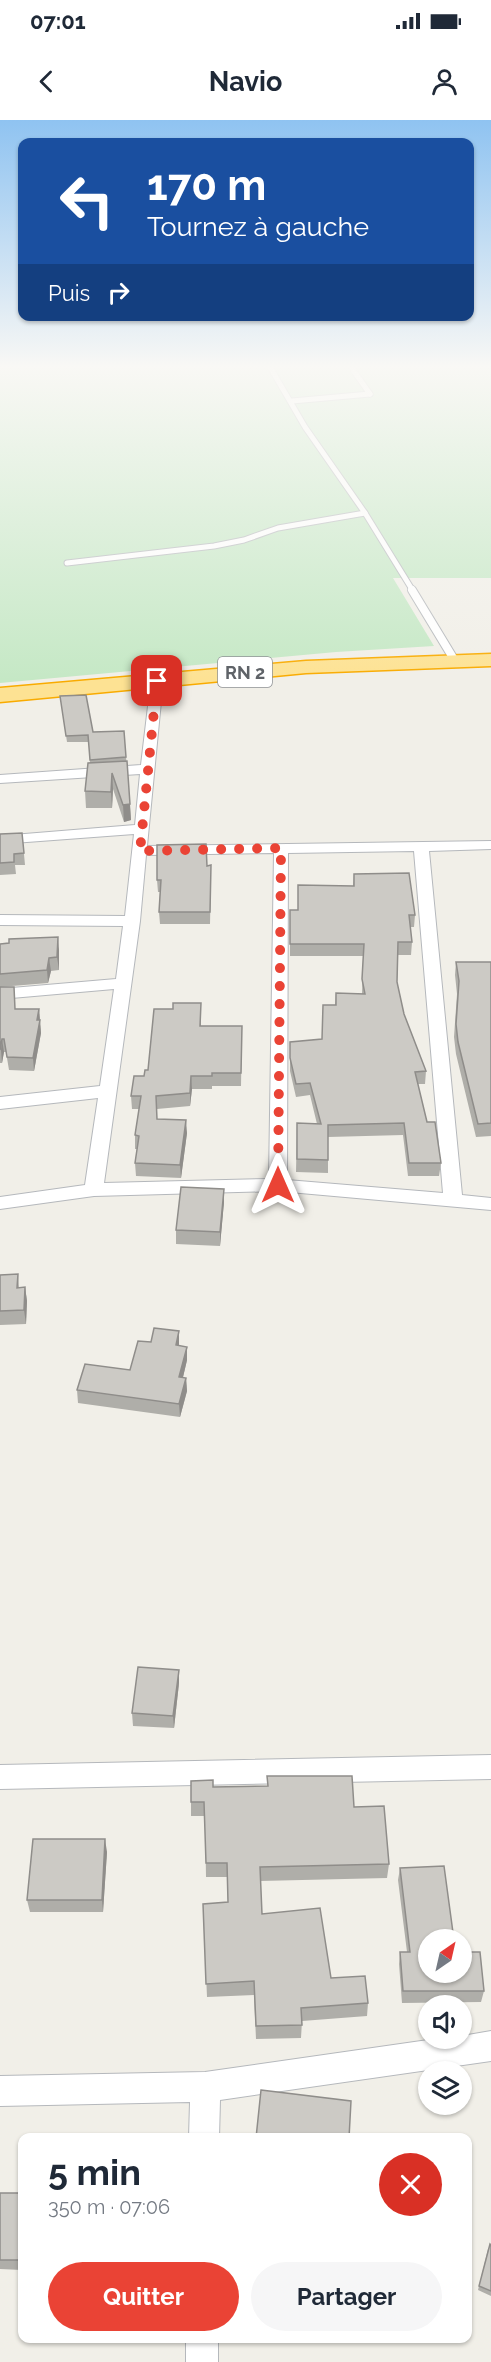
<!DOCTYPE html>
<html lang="fr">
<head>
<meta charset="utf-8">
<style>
  :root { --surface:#fff; --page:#f6f6f7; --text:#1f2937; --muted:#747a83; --accent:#ea4335 }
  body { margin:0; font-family:Raleway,sans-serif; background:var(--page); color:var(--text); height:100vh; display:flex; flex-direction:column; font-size:22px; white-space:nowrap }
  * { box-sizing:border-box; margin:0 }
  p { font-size:20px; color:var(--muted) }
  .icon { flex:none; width:33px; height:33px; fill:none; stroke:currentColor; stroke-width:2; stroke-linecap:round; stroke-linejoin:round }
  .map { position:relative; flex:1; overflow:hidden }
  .side { position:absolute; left:18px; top:2013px; width:454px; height:210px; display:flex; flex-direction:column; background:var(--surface); border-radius:12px; box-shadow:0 2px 4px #0004 }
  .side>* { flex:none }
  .guide { position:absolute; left:18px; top:18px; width:456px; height:183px; border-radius:12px; box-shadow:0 2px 4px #0004; background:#1a4fa0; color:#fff; overflow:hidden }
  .needle { width:39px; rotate:34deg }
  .tools { position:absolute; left:418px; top:1809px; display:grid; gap:12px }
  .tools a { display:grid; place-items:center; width:54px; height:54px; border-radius:50%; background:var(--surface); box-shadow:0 2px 4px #0004; font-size:30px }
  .pin { position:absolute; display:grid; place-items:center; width:51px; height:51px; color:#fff; margin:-26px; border-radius:12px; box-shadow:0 3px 9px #0006 }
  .me { position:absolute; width:66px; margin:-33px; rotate:0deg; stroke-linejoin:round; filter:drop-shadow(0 0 4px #0008) }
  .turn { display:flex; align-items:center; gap:21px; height:126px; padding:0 30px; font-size:27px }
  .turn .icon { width:78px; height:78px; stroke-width:2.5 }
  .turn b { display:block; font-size:42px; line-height:51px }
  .then { display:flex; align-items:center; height:57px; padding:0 30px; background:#0003; gap:12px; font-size:22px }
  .round { display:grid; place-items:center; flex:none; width:63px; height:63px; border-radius:32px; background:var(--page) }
  .head { display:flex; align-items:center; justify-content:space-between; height:102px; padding:0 30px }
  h1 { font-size:36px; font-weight:700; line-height:45px }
  .primary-button { display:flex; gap:12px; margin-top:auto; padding:12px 30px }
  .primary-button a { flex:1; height:69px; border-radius:36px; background:var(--accent); color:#fff; font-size:24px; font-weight:700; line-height:69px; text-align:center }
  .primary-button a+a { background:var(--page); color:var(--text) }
  .status { display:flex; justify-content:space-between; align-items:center; height:42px; padding:0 30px; background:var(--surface); direction:ltr }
  .status svg { height:16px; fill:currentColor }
  header { display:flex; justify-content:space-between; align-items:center; height:78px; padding:0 30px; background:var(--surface); font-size:27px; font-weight:700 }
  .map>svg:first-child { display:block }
  .green { fill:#c5e8c5 }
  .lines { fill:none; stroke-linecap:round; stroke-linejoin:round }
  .lane-far1-casing { stroke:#b5b8bc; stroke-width:7 }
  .lane-casing { stroke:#b5b8bc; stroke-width:10 }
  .street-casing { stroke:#b5b8bc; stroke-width:2 }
  .highway-casing { stroke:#f9ab00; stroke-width:3 }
  .lane-far1 { stroke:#fff; stroke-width:5 }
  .lane { stroke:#fff; stroke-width:8 }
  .street { fill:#fff; fill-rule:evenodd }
  .highway { fill:#fde293; fill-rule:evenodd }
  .wall { fill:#afaea9 }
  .shaded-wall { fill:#8f8d8a }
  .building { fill:#cccac5; stroke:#8f8d8a; stroke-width:1.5 }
  .route { stroke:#ea4335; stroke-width:10; stroke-dasharray:0 18 }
  .labels { text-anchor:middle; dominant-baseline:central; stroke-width:4.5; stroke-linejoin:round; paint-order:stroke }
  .shield { fill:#fff; stroke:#8f9295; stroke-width:1.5 }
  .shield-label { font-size:18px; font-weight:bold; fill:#5f6368 }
</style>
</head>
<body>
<div class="status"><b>07:01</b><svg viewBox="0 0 49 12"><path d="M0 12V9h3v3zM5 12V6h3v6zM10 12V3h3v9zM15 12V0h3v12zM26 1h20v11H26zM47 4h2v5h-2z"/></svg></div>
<header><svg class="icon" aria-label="back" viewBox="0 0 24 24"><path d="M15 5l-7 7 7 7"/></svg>Navio<svg class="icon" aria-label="person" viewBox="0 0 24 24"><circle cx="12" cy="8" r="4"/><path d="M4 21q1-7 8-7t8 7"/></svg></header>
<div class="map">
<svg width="491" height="2242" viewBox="0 0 491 2242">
  <rect width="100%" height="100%" fill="#f1efe8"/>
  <path class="green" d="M0,247h491v211h-98l41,68 -98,6 -336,31z"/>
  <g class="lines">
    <g class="lane-far1-casing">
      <g id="lane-far1">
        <path d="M270,247l35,60 60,86 48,78"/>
        <path d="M351,247l19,27"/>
        <path d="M292,281l78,-7"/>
        <path d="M67,443l147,-17 30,-6 34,-12 87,-15"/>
      </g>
    </g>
    <g class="lane-casing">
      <path id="lane" d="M412,470l43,71"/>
    </g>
    <g class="street-casing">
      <g id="street">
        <path d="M157,557l6,4 -16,165 344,-5v8l-62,2 33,344 29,3v12l-213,-19 -184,5 -94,13v-12l85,-12 13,-87 -98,11v-12l100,-11 14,-97 -114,10v-10l116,-10 7,-53 -123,-1v-10l125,1 9,-82 -134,10v-8l135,-11 5,-51 -140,9v-8l141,-10 10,-84zM414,731l29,342 -156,-13 1,-327zM274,733l-5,326 -165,4 36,-262 6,-66z"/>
        <path d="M491,1635v24l-491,10v-24z"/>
        <path d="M491,1911v30l-271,39 -1,38h-30l1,-36 -190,4v-30l205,-4 237,-34h20v-2z"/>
        <rect x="186" y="2218" width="32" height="24"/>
      </g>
    </g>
    <g class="highway-casing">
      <path id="highway" d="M491,534v12l-185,7 -306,29v-14l306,-27z"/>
    </g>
    <use href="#lane-far1" class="lane-far1"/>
    <use href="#lane" class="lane"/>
    <use href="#street" class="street"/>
    <use href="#highway" class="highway"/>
  </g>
  <g class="wall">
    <path d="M61,582l32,30 31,-1 7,89 -7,2 -11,-33 -1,19h-26l-1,-17 5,-28 -1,-21h-22z"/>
    <path d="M22,713l3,32h-10l1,9 -16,1v-41z"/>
    <path d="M207,746l4,11 -1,47h-50l-1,-12 1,-20h-2l-1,-12z"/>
    <path d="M354,754l61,41 -1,12h-4l2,15 -1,13h-13l-1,27 7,32 22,57 -1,13h-7l9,38 14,41 -2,13h-31l-5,-41 -75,2v36l-32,-1 1,-49 20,1 -7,-29 -14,2 -6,-26v-29l32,-3 13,-34 1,-12 26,1 1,-38h-73v-46h7l56,-24z"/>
    <path d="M0,824l59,6v20l-8,1 -3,12 -48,4z"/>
    <path d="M456,842h35v174l-15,1 -20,-83 -2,-17 3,-43 -2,-19z"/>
    <path d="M0,867h14l1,22h24l2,24 -7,38 -25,-1 -3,-18h-2l-2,11h-2z"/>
    <path d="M201,895v11h41l-1,60h-29v3h-20l-2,17 -33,3v10l30,14 -6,45 -45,-2 -1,-13 2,-14h-2v-14l4,-26h-7l-1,-13 13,-20z"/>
    <path d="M224,1082l-4,44 -44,-2v-14z"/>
    <path d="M18,1154l1,13h6l2,14 -1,23 -26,1v-50z"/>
    <path d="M151,1222l28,2v2l8,1v13l-4,17 3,1 1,13 -7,26 -102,-14 -1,-13 53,-20z"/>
    <path d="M179,1563l-5,45 -41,-2 -1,-13z"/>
    <path d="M214,1667l140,20 35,57 -2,14 -127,3 2,33 69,64 37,25 -1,13 -65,5 -1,17 -45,1 -2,-44 -47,2 -4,-93 25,-2 -1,-25h-21l-1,-61h-14v-14z"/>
    <path d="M107,1732l-4,60h-73l-3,-12z"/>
    <path d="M400,1748l29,104 55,19 -3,11 -79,1 -3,-39 1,-12h7l-9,-72z"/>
    <path d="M0,2073h22v77l-22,-1z"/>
    <path d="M491,2125v51l-13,-6 10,-41z"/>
  </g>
  <g class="shaded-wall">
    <path d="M112,653l1,16 -1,19 -1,-16z"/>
    <path d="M130,684l1,16 -7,2 -1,-17z"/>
    <path d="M58,817l1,13v20l-2,-13z"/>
    <path d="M49,838l2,13 -3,12 -1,-13z"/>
    <path d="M39,889l2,24 -7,38 -1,-13 4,-38z"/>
    <path d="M2,919l2,13 -2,11 -1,-13z"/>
    <path d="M191,956l1,13 -2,17v-13z"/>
    <path d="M186,1000l1,13 -6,45 -1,-13z"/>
    <path d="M224,1069v13l-4,44v-14z"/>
    <path d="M25,1167l2,14 -1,23 -2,-14z"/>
    <path d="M179,1211v13l-3,15v-14z"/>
    <path d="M187,1227v13l-7,30 -1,-13z"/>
    <path d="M186,1258l1,13 -7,26 -1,-13z"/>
    <path d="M179,1550v13l-5,45 -1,-12z"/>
    <path d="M105,1719l2,13 -4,60 -1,-12z"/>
  </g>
  <g class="building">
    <path d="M86,575l7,37 31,-1 2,26 -36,3 -2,-25 -22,1 -6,-40z"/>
    <path d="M127,641l3,43 -7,1 -11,-32 -1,19 -26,-1 3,-28z"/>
    <path d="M22,713l2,20 -10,1v8l-14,1v-29z"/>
    <path d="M206,724l1,22 4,-1 -1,47h-51l2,-32h-4v-35z"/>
    <path d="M409,753l6,42h-6l3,27h-14l-1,40 7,32 22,57 -11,1 12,50h8l6,41h-32l-5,-40 -76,2v35l-31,-1v-36l24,1 -11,-41 -14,1 -6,-26v-16l32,-3 1,-34h13v-12l29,1 -3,-15 2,-35h-74v-34h8v-25l56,1v-12z"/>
    <path d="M58,817l-1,20 -8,1 -2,12 -47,4v-30l9,-1v-4z"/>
    <path d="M456,842h35v161l-13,1 -20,-82 -2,-18 3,-43z"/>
    <path d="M0,867h14l1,22h24l-2,11h3l-7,38 -26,-1 -3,-18h-2l-2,11z"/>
    <path d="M173,883h28l-1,23h42l-1,47h-29v3h-21l-1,17 -34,3 1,23 29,1 -6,45 -45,-2 4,-27 -4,-1 6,-39h-10l3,-20h10l1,-6h3l6,-61h19z"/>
    <path d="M181,1067l43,2 -4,43 -44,-2z"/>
    <path d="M18,1154l-1,14 8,-1 -1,23 -24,1v-36z"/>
    <path d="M154,1208l25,3 -3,14 11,2 -8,30 7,1 -7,26 -102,-14 8,-26 45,6 8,-29 13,1z"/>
    <path d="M138,1547l41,3 -6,46 -41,-3z"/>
    <path d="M267,1656h85l2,31 30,-1 5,58 -129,3 2,47 58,-6 11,70 34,-2 3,27 -67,5 1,17 -46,1 -2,-45 -48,3 -3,-80 25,-2 -1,-39h-21l-2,-61h-13v-21l22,-1v7l55,-1z"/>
    <path d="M33,1719h72l-3,61h-75z"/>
    <path d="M444,1746l10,74h-25v32h33v-20h18l4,39h-81l-3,-39h10l-10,-84z"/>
    <path d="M261,1970l90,11 -2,37h-93z"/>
    <rect x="0" y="2073" width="22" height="67"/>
    <path d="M490,2124l1,1v46l-12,-5z"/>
  </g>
  <linearGradient id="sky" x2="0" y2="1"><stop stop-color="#8fc3f1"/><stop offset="0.44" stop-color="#f9f8f5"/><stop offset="1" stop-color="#f9f8f5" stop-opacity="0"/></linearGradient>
  <rect width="491" height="561" fill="url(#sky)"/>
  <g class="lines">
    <path class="route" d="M157,561l-17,170 141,-3 -3,337"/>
  </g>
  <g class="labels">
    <rect class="shield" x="218" y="537" width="54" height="30" rx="4.5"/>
    <g class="shield-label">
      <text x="245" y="552">RN 2</text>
    </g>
  </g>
</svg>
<div class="tools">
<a><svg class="needle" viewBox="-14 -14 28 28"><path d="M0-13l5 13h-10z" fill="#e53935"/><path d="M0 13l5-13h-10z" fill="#747a83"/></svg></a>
<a><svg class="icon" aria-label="sound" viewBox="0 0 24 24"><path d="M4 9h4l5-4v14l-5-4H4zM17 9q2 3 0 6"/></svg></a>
<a><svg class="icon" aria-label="layers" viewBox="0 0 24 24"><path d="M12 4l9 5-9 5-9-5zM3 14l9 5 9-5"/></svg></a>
</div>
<div class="pin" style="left:157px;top:561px;background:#d93025"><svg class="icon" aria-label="arrive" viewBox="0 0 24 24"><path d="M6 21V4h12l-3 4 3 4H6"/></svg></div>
<svg class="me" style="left:278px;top:1065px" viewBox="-20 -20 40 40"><path d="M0-17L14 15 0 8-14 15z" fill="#ea4335" stroke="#fff" stroke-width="4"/></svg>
<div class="guide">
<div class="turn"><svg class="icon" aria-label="left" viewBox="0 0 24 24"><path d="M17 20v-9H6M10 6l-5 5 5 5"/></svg><div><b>170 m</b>Tournez à gauche</div></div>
<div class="then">Puis<svg class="icon" aria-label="right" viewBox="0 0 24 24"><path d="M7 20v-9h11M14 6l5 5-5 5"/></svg></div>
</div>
<section class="side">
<div class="head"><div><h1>5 min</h1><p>350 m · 07:06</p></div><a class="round" style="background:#d93025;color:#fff"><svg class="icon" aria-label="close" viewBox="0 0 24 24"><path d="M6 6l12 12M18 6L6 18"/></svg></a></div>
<div class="primary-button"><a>Quitter</a><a>Partager</a></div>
</section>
</div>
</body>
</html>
